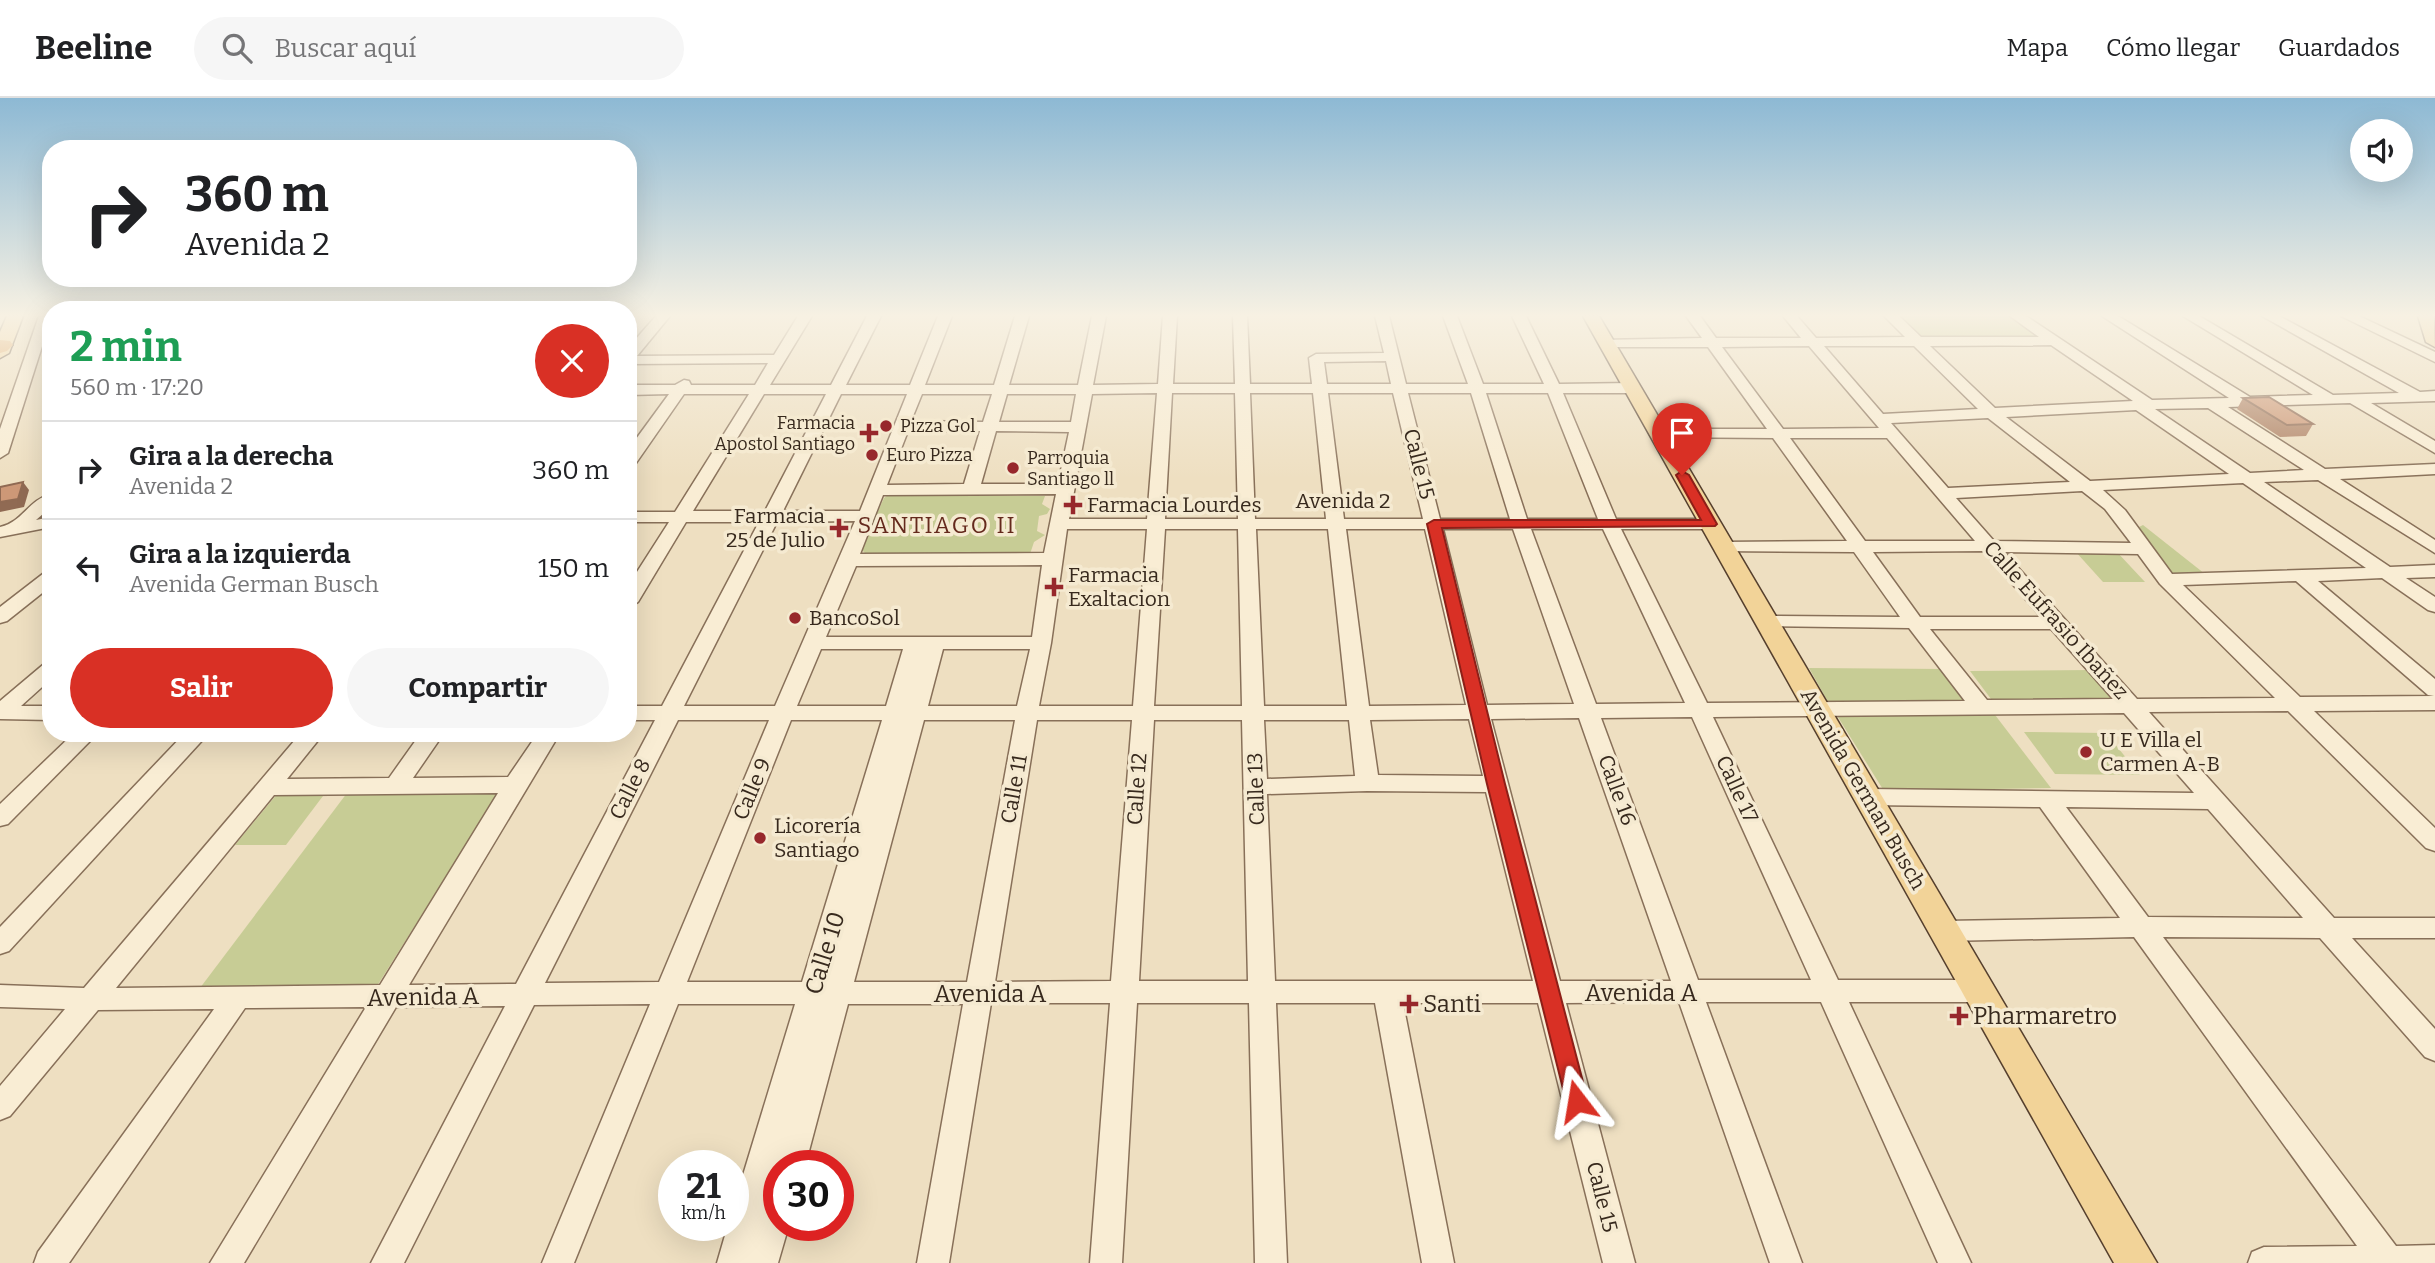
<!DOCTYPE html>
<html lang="es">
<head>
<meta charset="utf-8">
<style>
  :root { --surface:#fff; --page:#f6f6f6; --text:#202124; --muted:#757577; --line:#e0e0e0; --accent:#d93025 }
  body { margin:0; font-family:Bitter,serif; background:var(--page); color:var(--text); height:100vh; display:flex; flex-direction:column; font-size:26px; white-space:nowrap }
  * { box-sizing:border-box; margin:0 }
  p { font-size:23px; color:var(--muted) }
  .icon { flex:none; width:38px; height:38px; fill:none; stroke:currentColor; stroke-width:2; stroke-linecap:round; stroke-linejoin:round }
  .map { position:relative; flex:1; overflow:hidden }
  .panel { position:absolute; left:42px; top:203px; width:595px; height:441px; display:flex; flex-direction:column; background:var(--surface); border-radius:28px; box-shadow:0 7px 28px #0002 }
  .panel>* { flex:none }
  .top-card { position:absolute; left:42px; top:42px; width:595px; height:147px; border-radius:28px; box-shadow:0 7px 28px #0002; background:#fff; color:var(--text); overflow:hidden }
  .controls { position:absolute; left:2350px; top:21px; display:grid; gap:14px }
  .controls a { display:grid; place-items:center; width:63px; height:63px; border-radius:50%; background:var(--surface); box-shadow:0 7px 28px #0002; font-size:35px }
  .speed { position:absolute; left:658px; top:1052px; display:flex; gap:14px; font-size:35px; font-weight:700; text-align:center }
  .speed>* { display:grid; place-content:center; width:91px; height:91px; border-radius:50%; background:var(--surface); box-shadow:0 7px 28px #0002; line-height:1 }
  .speed small { font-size:18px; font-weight:400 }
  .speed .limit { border:10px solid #d22; background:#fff; color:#111 }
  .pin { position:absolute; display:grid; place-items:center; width:60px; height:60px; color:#fff; margin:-72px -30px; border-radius:50% 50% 50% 0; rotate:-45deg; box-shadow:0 0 7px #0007 }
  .pin .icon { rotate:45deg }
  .me { position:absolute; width:77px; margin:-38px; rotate:346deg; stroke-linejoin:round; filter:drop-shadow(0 0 5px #0008) }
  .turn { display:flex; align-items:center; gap:24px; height:147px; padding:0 28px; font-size:32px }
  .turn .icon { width:91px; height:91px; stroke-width:2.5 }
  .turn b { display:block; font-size:49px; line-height:60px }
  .round { display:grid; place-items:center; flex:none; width:74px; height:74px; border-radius:37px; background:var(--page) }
  .headline { display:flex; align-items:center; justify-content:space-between; height:119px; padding:0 28px }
  h1 { font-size:42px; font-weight:700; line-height:52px; color:#1e9e55 }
  .cta { display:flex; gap:14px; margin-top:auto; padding:14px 28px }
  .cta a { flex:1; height:80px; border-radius:42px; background:var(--accent); color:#fff; font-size:28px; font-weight:700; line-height:80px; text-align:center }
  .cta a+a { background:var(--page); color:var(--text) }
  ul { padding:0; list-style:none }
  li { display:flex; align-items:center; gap:21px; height:98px; padding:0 28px; border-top:2px solid var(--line) }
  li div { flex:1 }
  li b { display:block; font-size:26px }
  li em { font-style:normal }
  header { display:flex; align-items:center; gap:42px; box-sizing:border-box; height:98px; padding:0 35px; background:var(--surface); border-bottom:2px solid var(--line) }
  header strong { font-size:33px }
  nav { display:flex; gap:38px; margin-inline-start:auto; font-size:24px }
  .search { width:490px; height:63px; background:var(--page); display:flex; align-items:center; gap:18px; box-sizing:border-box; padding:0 24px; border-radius:38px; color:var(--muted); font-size:26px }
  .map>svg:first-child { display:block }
  .green { fill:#c7cc95 }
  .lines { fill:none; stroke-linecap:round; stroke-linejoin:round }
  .minor-casing { stroke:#887059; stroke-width:3 }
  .major-casing { stroke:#553f2d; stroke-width:3 }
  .highway-casing { stroke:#553f2d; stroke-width:2 }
  .minor { fill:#f9edd4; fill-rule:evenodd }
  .major { fill:#f2d398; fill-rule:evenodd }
  .highway { fill:#df9c51; fill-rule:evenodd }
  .wall { fill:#b08366 }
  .shaded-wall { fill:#906a53 }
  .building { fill:#cd9877; stroke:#906a53; stroke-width:2 }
  .route { fill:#d93025; stroke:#8d1f18; stroke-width:2 }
  .poi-dot { fill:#97282c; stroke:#f5ead1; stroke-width:2.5 }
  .labels { text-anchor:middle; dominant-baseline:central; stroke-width:7; stroke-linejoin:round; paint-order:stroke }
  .far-poi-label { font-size:18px; fill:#37291d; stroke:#f5ead1; text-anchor:start }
  .street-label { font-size:21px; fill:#37291d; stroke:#f5ead1 }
  .poi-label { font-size:21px; fill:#37291d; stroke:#f5ead1; text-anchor:start }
  .neighbourhood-label { font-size:23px; letter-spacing:2px; fill:#64291c; stroke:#f5ead1 }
  .near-street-label { font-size:24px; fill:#37291d; stroke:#f5ead1 }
  .near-poi-label { font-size:24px; fill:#37291d; stroke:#f5ead1; text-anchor:start }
</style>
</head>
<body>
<header>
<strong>Beeline</strong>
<div class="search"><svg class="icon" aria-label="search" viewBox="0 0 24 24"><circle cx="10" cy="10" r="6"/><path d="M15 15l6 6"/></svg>Buscar aquí</div>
<nav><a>Mapa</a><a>Cómo llegar</a><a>Guardados</a></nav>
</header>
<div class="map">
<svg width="2435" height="1165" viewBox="0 0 2435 1165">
  <rect width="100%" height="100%" fill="#eedfc1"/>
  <g class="green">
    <path d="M1895,218h117l31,22 -125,1z"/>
    <path d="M888,397l157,1 -3,8 8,5 -3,5 -8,2 -2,15 8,4 -11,7 -4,12h-164l-5,-5 23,-51z"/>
    <path d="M2143,427l62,49 -24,3 -11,-4 -31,-46z"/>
    <path d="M2075,453h41l29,31h-42z"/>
    <path d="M1809,570l135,1 24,32 -140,1z"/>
    <path d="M2093,572l27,32 -126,1 -24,-32z"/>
    <path d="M1992,613l59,77 -167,3 -48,-77z"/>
    <path d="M2024,634l82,1 34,42 -85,-1z"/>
    <path d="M326,694l-40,53h-51l43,-52z"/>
    <path d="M499,694l-122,194 -177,2 147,-195z"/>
  </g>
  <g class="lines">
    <g class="minor-casing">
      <g id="minor">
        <path d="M39,218l12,2 -43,135 -8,5v-29z"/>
        <path d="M656,218h14l-33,40 137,-1 24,-39h14l-42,69h61l36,-69h14l-35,69h64l28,-69h14l-27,69h69l21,-69h14l-20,69h69l14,-69h14l-13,69 65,-1 5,-68h14l-4,68h62l-2,-68h14l3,68h62l-3,-26 7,-4 68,-1 -9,-37h14l17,68h62l-25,-68h14l26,68h61l-32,-68h14l33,68 73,-1 8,5 -8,5h-69l53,126h94l9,5 -9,5h-89l86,174 258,-2 -56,-73 -149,-2 -3,-4 3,-4 7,-2 133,1 -46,-65 -136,-1 -3,-4 9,-5 123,-1 -74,-103 -120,-1 -2,-3 2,-3 6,-2h108l-59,-82h-102l-7,-4 2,-3 101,-2 -16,-22h14l16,22h85l-18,-22h14l19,22 89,-1 -21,-21h15l22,21h118l-29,-21h16l126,84 77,-2 -127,-82h16l132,81 63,-2 -130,-79h16l134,79 66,-2 -137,-77h17l141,76 15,-1v10l-64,2 64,38v12l-85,-50 -122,4 97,62 110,-5v10l-95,5 95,61v13l-117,-73 -54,2 126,85 45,-2v12l-29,1 29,19v15l-7,-2 -46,-32 -64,3 117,98v31l-121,1 121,117v23l-9,-3 -138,-137 -139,1 185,206h101v20h-83l83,91v32l-10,-4 -105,-119 -157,-1 233,309 39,-1v18h-187l4,-11 12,-5 93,-1 -223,-309 -189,4 -9,-3 -4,-7 4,-7 9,-3 175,-3 -80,-111 -172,-2 -8,-2 -4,-6 4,-6 8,-2 326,4 -70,-80 -411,4 125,263h141l10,3 4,8 -4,8 -10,3h-130l122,261h-33l-117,-261h-115l96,261h-32l-91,-261 -113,1 69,260h-32l-65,-260h-135l51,260h-32l-47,-260h-99l11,260h-32l-6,-260h-112l-15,260h-32l20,-260h-119l-42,260h-32l46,-259h-115l-43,162h-26v10l-3,-5 -6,20 9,-4v38h10l-11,38h-61l11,-38h5v-17l62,-204h-117l-104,259h-32l108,-259 -116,1 -130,258h-33l134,-257 -109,1 -152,256h-34l156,-256 -121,1 -176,255h-35l4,-11 176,-243 -116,1 -88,106 -10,4v-34l65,-77 -65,-2v-22l84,3 217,-255h23l-37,46 102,-1 32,-45h23l-31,45 95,-1 30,-44h22l-151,252 107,-1 139,-264h-27v-14h34l97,-184h-73l-48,80 -10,6v-22l41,-64h-41v-10h47l74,-118h-65l-50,72 -6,1v-17l41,-56 -41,1v-10h47l9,-5 5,1 2,4h64l13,-22 -140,1v-16zM2051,247l82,56 -138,7 -65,-62zM1809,248l70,82 -96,1 -61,-82zM1824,248h90l64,63 -95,5zM1386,263l5,23h-64l-3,-22zM1157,295l-10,126h-78l23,-125zM1172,295h63l3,126h-73zM1250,295h63l13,126h-71zM1328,295h65l30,126h-79zM1408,295h63l39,126h-70zM1486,295h62l50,126h-71zM764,296h62l-61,117h-72zM841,296h66l-47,117h-77zM922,296h70l-9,28 -72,-1zM1007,296h69l-5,28h-72zM2208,310l96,62 -54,3 -95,-64zM2136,312l93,64 -139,7 -84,-64zM1988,320l82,64 -122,6 -57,-65zM908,333h72l-16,53 -77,1zM996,333l73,1 -11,52h-77zM1790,340h97l88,103h-110zM2243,385l123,85 -194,6 -47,-64 -22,-20zM2082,393l23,18 26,34 -137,-2 -38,-43zM1056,396l-12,59 -184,1 23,-59zM855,423l-80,185h-91l93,-184zM1067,431h80l-14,177h-94l12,-63zM1165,431h73l4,177h-88zM1256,431h72l19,177h-83zM1346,431h79l41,176 -97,1zM1443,431h70l61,175 -87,1zM1531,431h72l82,174 -89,1zM1984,453l57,66h-121l-47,-65zM2004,454l134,2 22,30 115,114 -138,1zM1042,467l-10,72h-206l30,-71zM2296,483l132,114 6,1 -134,1 -117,-112zM1930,531h121l62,70 -126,1zM821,551h82l-17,57h-89zM943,551h87l-13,57h-89zM1692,619l119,263h-113l-97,-262zM1579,620l92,263h-111l-69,-262zM1469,621l14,57 -105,-1 -8,-55zM678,622h91l-110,262 -114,1zM791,622h91l-80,262h-115zM924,622h91l-48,262h-113zM1037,622h95l-21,261 -116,1zM1154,622h88l6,261h-109zM1264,622h85l6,56 -88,3zM1367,693l119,1 47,189h-258l-8,-187zM498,695l-118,192 -264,3 158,-193zM2066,709l142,2 95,109 -155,-1z"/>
        <path d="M2341,218h18l76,36v10z"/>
        <path d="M51,396v13l-15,13 15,-3v10l-51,10v-10c23,-5 28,-27 51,-33z"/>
        <path d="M51,473v15l-44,35 -7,2v-16l44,-34z"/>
        <path d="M51,564v17l-30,27h30v14l-51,-1v-18l44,-37z"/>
        <path d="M74,635h24l-90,91 -8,2v-22z"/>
        <path d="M185,635h24l-200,218 -9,3v-27z"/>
      </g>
    </g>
    <g class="major-casing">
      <g id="major">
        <path d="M7,218h16l-14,37 -9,5v-26z"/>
        <path d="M1583,218h16l558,947h-43z"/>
        <path d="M2418,218h16l1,31 -9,-5z"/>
      </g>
    </g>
    <g class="highway-casing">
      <path id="highway" d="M0,242l10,1 3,4 -6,6 -7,2z"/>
    </g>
    <use href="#minor" class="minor"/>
    <use href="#major" class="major"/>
    <use href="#highway" class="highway"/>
  </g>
  <path class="wall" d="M2243,300l70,26 -7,12 -26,1 -43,-28z"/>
  <path class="shaded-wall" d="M23,384l6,8 -5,17 -24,5v-10z"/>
  <g class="building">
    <path d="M2269,299l44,27 -26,1 -44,-27z"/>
    <path d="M23,384l-5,17 -18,3v-15z"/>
  </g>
  <linearGradient id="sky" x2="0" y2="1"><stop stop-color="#8db9d4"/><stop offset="0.57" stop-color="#f7f1e3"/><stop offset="1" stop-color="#f7f1e3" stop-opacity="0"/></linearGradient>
  <rect width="2435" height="381" fill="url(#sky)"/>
  <path class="route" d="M1682,373l7,4 28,49 -2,2 -273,2 63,256 83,317 -3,7 -8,3 -8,-3 -3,-7 -79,-317 -60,-260 7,-4h267l-25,-45z"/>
  <g class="poi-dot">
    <circle cx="886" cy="328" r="7"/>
    <path d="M865.5 324.5h7v7h7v7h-7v7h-7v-7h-7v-7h7z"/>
    <circle cx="872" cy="357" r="7"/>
    <circle cx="1013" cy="370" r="7"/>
    <path d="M1069.5 396.5h7v7h7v7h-7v7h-7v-7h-7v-7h7z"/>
    <path d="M835.5 419.5h7v7h7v7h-7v7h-7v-7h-7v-7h7z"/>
    <path d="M1050.5 478.5h7v7h7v7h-7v7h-7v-7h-7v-7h7z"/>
    <circle cx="795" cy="520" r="7"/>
    <circle cx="2086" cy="654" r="7"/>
    <circle cx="760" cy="740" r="7"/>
    <path d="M1405.5 895.5h7v7h7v7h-7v7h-7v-7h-7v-7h7z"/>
    <path d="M1955.5 907.5h7v7h7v7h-7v7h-7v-7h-7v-7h7z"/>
  </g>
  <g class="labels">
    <g class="far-poi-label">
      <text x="855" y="325" text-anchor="end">Farmacia<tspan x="855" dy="21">Apostol Santiago</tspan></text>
      <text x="900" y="328">Pizza Gol</text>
      <text x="886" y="357">Euro Pizza</text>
      <text x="1027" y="360">Parroquia<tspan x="1027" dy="21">Santiago ll</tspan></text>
    </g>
    <g class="street-label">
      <text transform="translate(1419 366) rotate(76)">Calle 15</text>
      <text x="1343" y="403">Avenida 2</text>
      <text transform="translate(2056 522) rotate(48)">Calle Eufrasio Ibañez</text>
      <text transform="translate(630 691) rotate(-63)">Calle 8</text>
      <text transform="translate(752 691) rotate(-67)">Calle 9</text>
      <text transform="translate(1014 691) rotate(-80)">Calle 11</text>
      <text transform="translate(1137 691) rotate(-86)">Calle 12</text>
      <text transform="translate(1256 691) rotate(-92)">Calle 13</text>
      <text transform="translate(1737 691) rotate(65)">Calle 17</text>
      <text transform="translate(1863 691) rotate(60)">Avenida German Busch</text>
      <text transform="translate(1617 692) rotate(70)">Calle 16</text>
      <text transform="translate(1602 1099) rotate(76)">Calle 15</text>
    </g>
    <g class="poi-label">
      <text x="1087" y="407">Farmacia Lourdes</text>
      <text x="825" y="418" text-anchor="end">Farmacia<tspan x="825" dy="24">25 de Julio</tspan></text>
      <text x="1068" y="477">Farmacia<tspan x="1068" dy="24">Exaltacion</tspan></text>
      <text x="809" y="520">BancoSol</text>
      <text x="2100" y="642">U E Villa el<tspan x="2100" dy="24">Carmen A-B</tspan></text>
      <text x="774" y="728">Licorería<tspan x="774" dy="24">Santiago</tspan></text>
    </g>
    <g class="neighbourhood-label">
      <text x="937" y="427">SANTIAGO II</text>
    </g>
    <g class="near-street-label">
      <text transform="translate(825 855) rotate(-73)">Calle 10</text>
      <text x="1641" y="895">Avenida A</text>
      <text x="990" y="896">Avenida A</text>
      <text transform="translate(423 899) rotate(-1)">Avenida A</text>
    </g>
    <g class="near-poi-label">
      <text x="1423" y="906">Santi</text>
      <text x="1973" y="918">Pharmaretro</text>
    </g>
  </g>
</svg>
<div class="controls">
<a><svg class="icon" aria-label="sound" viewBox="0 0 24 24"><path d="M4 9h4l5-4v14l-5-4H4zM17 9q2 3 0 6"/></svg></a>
</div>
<div class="speed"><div>21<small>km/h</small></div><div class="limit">30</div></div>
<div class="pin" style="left:1682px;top:377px;background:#d93025"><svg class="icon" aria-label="arrive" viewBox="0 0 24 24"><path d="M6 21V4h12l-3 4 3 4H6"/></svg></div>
<svg class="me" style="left:1577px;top:1003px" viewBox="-20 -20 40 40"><path d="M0-17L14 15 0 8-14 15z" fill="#d93025" stroke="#fff" stroke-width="4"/></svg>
<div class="top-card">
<div class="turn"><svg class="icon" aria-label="right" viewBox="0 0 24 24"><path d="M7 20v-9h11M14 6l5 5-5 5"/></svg><div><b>360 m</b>Avenida 2</div></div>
</div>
<section class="panel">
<div class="headline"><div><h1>2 min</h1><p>560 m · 17:20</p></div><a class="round" style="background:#d93025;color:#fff"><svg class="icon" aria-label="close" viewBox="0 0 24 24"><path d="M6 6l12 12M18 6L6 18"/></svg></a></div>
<ul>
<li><svg class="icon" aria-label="right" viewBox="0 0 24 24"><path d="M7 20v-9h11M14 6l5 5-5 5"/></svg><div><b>Gira a la derecha</b><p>Avenida 2</p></div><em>360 m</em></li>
<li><svg class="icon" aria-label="left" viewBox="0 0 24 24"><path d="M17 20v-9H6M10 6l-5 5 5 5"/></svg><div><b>Gira a la izquierda</b><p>Avenida German Busch</p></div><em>150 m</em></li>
</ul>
<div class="cta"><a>Salir</a><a>Compartir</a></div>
</section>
</div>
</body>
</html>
